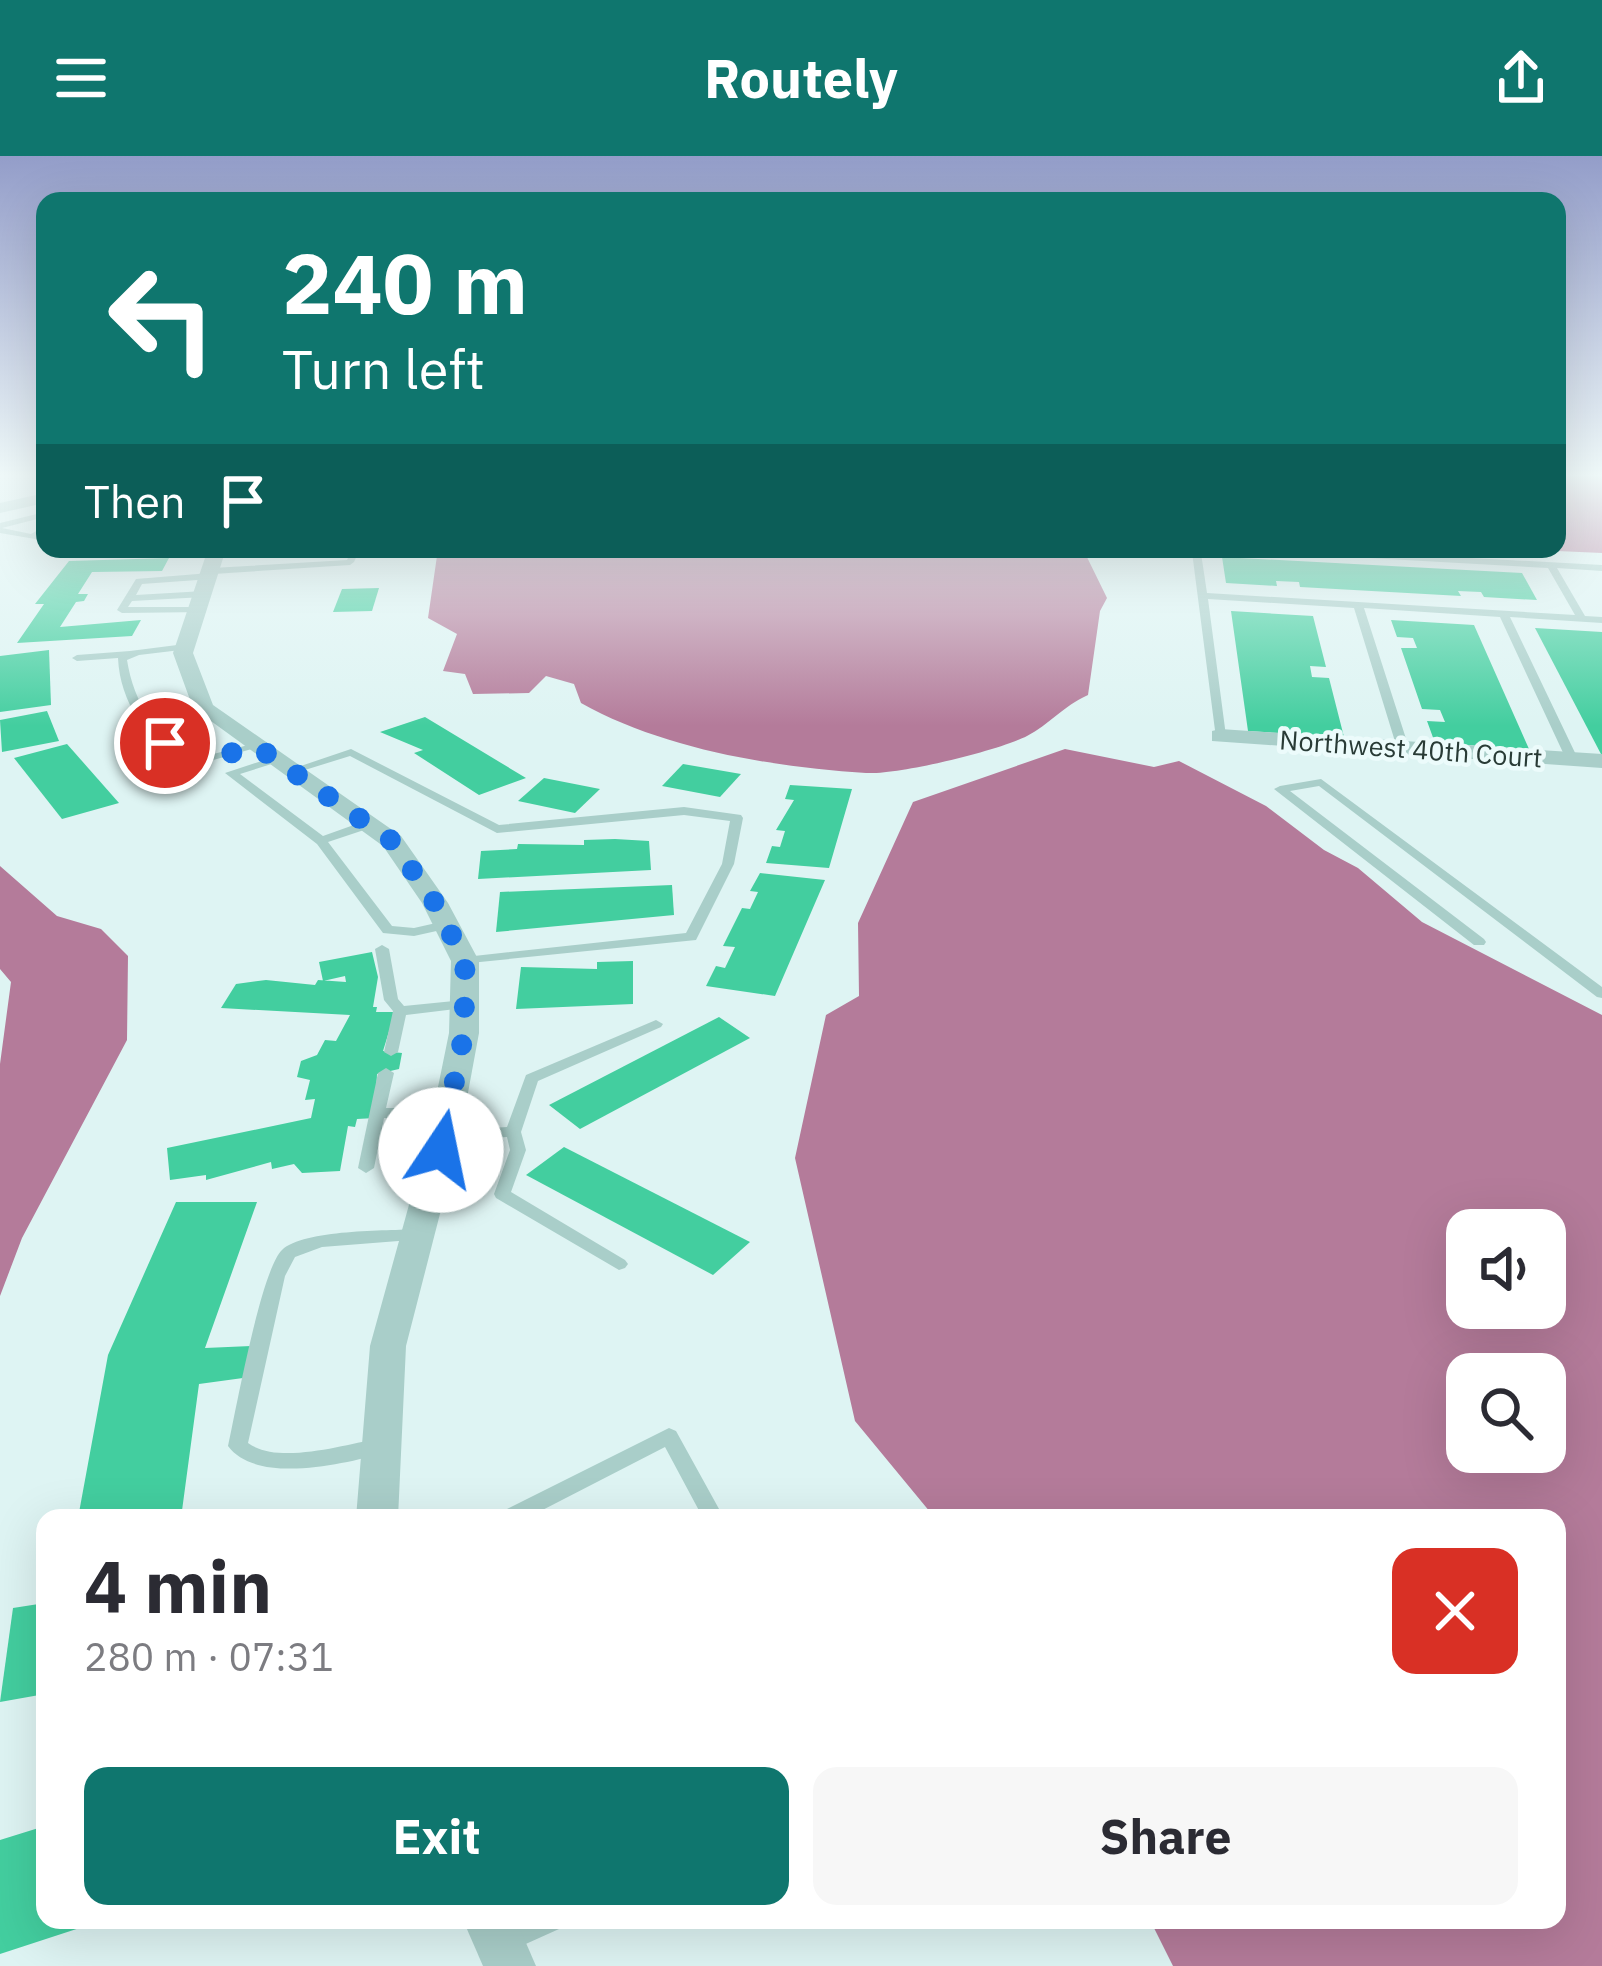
<!DOCTYPE html>
<html lang="en">
<head>
<meta charset="utf-8">
<style>
  :root { --surface:#fff; --page:#f7f7f7; --text:#2b2b33; --muted:#7c7c81; --accent:#0f766e }
  body { margin:0; font-family:"IBM Plex Sans",sans-serif; background:var(--page); color:var(--text); height:100vh; display:flex; flex-direction:column; font-size:45px; white-space:nowrap }
  * { box-sizing:border-box; margin:0 }
  p { font-size:39px; color:var(--muted) }
  .icon { flex:none; width:66px; height:66px; fill:none; stroke:currentColor; stroke-width:2; stroke-linecap:round; stroke-linejoin:round }
  .map { position:relative; flex:1; overflow:hidden }
  .side { position:absolute; left:36px; top:1353px; width:1530px; height:420px; display:flex; flex-direction:column; background:var(--surface); border-radius:24px; box-shadow:0 12px 48px #0002 }
  .side>* { flex:none }
  .banner { position:absolute; left:36px; top:36px; width:1530px; height:366px; border-radius:24px; box-shadow:0 12px 48px #0002; background:#0f766e; color:#fff; overflow:hidden }
  .fabs { position:absolute; left:1446px; top:1053px; display:grid; gap:24px }
  .fabs a { display:grid; place-items:center; width:120px; height:120px; border-radius:24px; background:var(--surface); box-shadow:0 12px 48px #0002; font-size:60px }
  .pin { position:absolute; display:grid; place-items:center; width:102px; height:102px; color:#fff; margin:-51px; border:6px solid #fff; border-radius:50%; box-shadow:0 3px 12px #0007 }
  .me { position:absolute; width:132px; margin:-66px; rotate:11deg; stroke-linejoin:round; filter:drop-shadow(0 0 9px #0008) }
  .turn { display:flex; align-items:center; gap:42px; height:252px; padding:0 48px; font-size:54px }
  .turn .icon { width:156px; height:156px; stroke-width:2.5 }
  .turn b { display:block; font-size:84px; line-height:102px }
  .then { display:flex; align-items:center; height:114px; padding:0 48px; background:#0003; gap:24px; font-size:45px }
  .round { display:grid; place-items:center; flex:none; width:126px; height:126px; border-radius:24px; background:var(--page) }
  .overview { display:flex; align-items:center; justify-content:space-between; height:204px; padding:0 48px }
  h1 { font-size:72px; font-weight:800; line-height:90px }
  .button { display:flex; gap:24px; margin-top:auto; padding:24px 48px }
  .button a { flex:1; height:138px; border-radius:24px; background:var(--accent); color:#fff; font-size:48px; font-weight:800; line-height:138px; text-align:center }
  .button a+a { background:var(--page); color:var(--text) }
  header { display:flex; justify-content:space-between; align-items:center; height:156px; padding:0 48px; background:var(--accent); color:#fff; font-size:54px; font-weight:800 }
  .map>svg:first-child { display:block }
  .water { fill:#b47b9a; fill-rule:evenodd }
  .building { fill:#43ce9f }
  .lines { fill:none; stroke-linecap:round; stroke-linejoin:round }
  .service { fill:#a9cec9; fill-rule:evenodd }
  .minor { fill:#a9cec9; fill-rule:evenodd }
  .route { stroke:#1a73e8; stroke-width:21; stroke-dasharray:0 37.8 }
  .labels { text-anchor:middle; dominant-baseline:central; stroke-width:9; stroke-linejoin:round; paint-order:stroke }
  .far-street-label { font-size:27px; fill:#293b36; stroke:#ecfbfb }
</style>
</head>
<body>
<header><svg class="icon" aria-label="menu" viewBox="0 0 24 24"><path d="M4 6h16M4 12h16M4 18h16"/></svg>Routely<svg class="icon" aria-label="share" viewBox="0 0 24 24"><path d="M12 15V3M7 8l5-5 5 5M5 13v7h14v-7"/></svg></header>
<div class="map">
<svg width="1602" height="1810" viewBox="0 0 1602 1810">
  <rect width="100%" height="100%" fill="#def4f3"/>
  <g class="water">
    <path d="M1557,317h45v80l-90,-4h45z"/>
    <path d="M438,393h645l24,49 -7,13 -12,84c-25,11 -39,30 -61,41 -29,15 -129,39 -161,37 -94,-6 -203,-24 -285,-70l-7,-19 -28,-8 -17,17 -56,1 -8,-20 -22,-3 14,-37 -29,-16z"/>
    <path d="M1065,593l89,18 25,-6 87,45 58,44 34,18 64,54 180,93v951h-429l-23,-46h407v-402h-622l-80,-97 -60,-263 31,-143 33,-19 -1,-73 55,-121zM1467,1074h78v78h-78zM1545,1218v78h-78v-78z"/>
    <path d="M0,710l57,50 44,13 27,27 -1,84 -105,198 -22,58v-232l11,-82 -11,-13z"/>
  </g>
  <g class="building">
    <path d="M1222,401l300,16 15,27 -53,-3 -3,-5 -23,-1 3,5 -161,-9 -1,-5 -23,-1 1,5 -51,-3z"/>
    <path d="M169,402l-7,13 -70,1 -14,22h10l-4,7 -8,1 -16,25 81,-7 -9,16 -115,7 27,-39h-9l34,-43z"/>
    <path d="M379,432l-7,23 -39,1 9,-23z"/>
    <path d="M1231,455l82,5 13,51 -16,-1 2,11 17,1 15,59 -96,-6z"/>
    <path d="M1391,464l83,5 55,124 -94,-6 -8,-22 18,1 -5,-12 -18,-1 -21,-61h16l-4,-10 -16,-1z"/>
    <path d="M1535,472l67,4v124z"/>
    <path d="M49,494l2,55 -51,7v-56z"/>
    <path d="M47,555l12,30 -57,11 -2,-32z"/>
    <path d="M425,561l101,61 -47,17 -65,-42 9,-3 -43,-18z"/>
    <path d="M67,588l52,59 -57,16 -48,-61z"/>
    <path d="M683,608l58,10 -21,23 -58,-11z"/>
    <path d="M544,622l56,11 -25,24 -57,-12z"/>
    <path d="M790,629l62,4 -23,79 -63,-5 6,-17 8,1 5,-16 -9,-1 18,-30 -9,-1z"/>
    <path d="M615,683l34,2 2,29 -173,9 3,-28 36,-2 1,-5 66,1v-5z"/>
    <path d="M760,717l65,7 -50,116 -69,-10 10,-20 9,2 10,-21 -12,-1 19,-38 8,1 8,-17 -8,-1z"/>
    <path d="M672,729l2,30 -178,17 4,-40z"/>
    <path d="M372,796l6,25 -5,30h4l-1,5h19l-12,39 19,2 -3,16 -22,5 -2,44 -18,1 -2,8 -7,-1 -8,45 -38,2 -8,-9 -22,5 -1,-7 -65,18v-5l-36,5 -3,-32 144,-30 4,-19 -10,1 5,-20 -13,-3 4,-16 16,-6 8,-15 11,1 14,-26 -129,-7 15,-24 30,-4 49,5 3,-5 28,2 -1,-6 -22,5 -4,-19z"/>
    <path d="M633,805v43l-117,5 5,-42 76,2v-7z"/>
    <path d="M719,861l31,21 -170,91 -31,-24z"/>
    <path d="M564,991l186,95 -37,33 -187,-100z"/>
    <path d="M176,1046h81l-52,146 46,-2 -8,32 -44,6 -18,134h-103l30,-163z"/>
    <path d="M45,1447v91l-45,8 13,-94z"/>
    <path d="M45,1670v94l56,1 -101,33v-114z"/>
  </g>
  <g class="lines">
    <g class="service">
      <path d="M45,356v5l-43,11 29,6 14,-8v7l-10,6 -35,-6v-10z"/>
      <path d="M141,393h15l-4,3z"/>
      <path d="M232,393h34l-4,3 -46,4 -4,-3z"/>
      <path d="M352,393h8l-6,13 -4,3 -137,9 3,2 -5,3 -69,5 -6,11 68,-4 5,3 -5,3 -72,4 -4,6h71l5,3 -2,2 -80,1 -5,-3 19,-31 74,-6 -2,-2 4,-3 135,-8z"/>
      <path d="M1210,393l-9,4 6,40 368,22 -27,-47 -289,-16 -4,-3h52l295,16v6l-45,-3 28,48 17,1v6l-92,-6 68,142 -6,3 -6,-3 -66,-142 -136,-9 45,140 -6,3 -6,-3 -43,-140 -146,-9 18,137 -6,3 -4,-1 -24,-186 5,-3z"/>
      <path d="M185,488l4,1v4l-50,6 -12,5c7,44 29,76 67,99l62,-16 6,3 -66,19 -50,19h-8v-4l45,-18c-37,-23 -63,-60 -65,-104l-41,3 -5,-3 5,-3 53,-4z"/>
      <path d="M351,593l148,76 185,-18 57,8 2,3 -9,46 -38,76 -236,24 -2,-3 2,-3 5,-1 221,-24 36,-69 8,-43 -46,-6 -187,18 -147,-77 -58,18 -6,-3z"/>
      <path d="M277,600l6,3 -2,2 -41,13 83,62 42,-15h8v6l-45,15 64,84 22,2 31,-7 7,4 -2,3 -36,8 -31,-3 -66,-89 -92,-71z"/>
      <path d="M1321,623l281,208v11l-5,-1 -278,-211 -29,5 194,148 2,3 -2,3h-10l-200,-156 6,-3z"/>
      <path d="M382,789l7,4 9,50 6,7 60,-6 7,4 -7,4 -58,7 -8,37 -7,4 -7,-4 9,-41 -9,-11 -9,-51z"/>
      <path d="M656,864l7,4 -2,3 -123,54 -17,51 5,18 -15,42 114,68 3,4 -3,4 -6,2 -123,-72 -2,-4 16,-44 -3,-13 -63,4 -8,-5 8,-5 63,-4 19,-52z"/>
      <path d="M386,912l8,5 -8,35h62l8,5 -8,5h-64l-10,50 -8,5 -8,-5 20,-95z"/>
      <path d="M418,1073l6,2 3,4 -3,4 -102,8 -27,10 -10,19 -37,167c30,22 95,2 129,-4l7,2 3,6 -3,6c-40,11 -127,32 -156,-7 8,-36 33,-176 54,-196 22,-21 105,-19 136,-21z"/>
      <path d="M669,1272l7,3 48,87h-21l-38,-71 -138,71h-29l3,-6z"/>
      <path d="M521,1764h42l-4,9 -51,23 -9,-4 -4,-9 4,-9z"/>
    </g>
    <g class="minor">
      <path d="M45,337v10l-45,10v-10z"/>
      <path d="M208,393h18l-33,104 20,52 188,131 47,67 31,58v72l-19,103 -54,210 -8,172h-42l14,-172 58,-210 21,-103 2,-72 -29,-58 -39,-57 -190,-138 -20,-55z"/>
      <path d="M1220,573l382,25v14l-390,-27v-10z"/>
      <path d="M463,1764h53l20,46h-53z"/>
    </g>
  </g>
  <linearGradient id="sky" x2="0" y2="1"><stop stop-color="#939dc9"/><stop offset="0.56" stop-color="#f0fafa"/><stop offset="1" stop-color="#f0fafa" stop-opacity="0"/></linearGradient>
  <rect width="1602" height="570" fill="url(#sky)"/>
  <g class="lines">
    <path class="route" d="M165,587l27,21 64,-18 136,95 43,62 30,58 -1,72 -23,117"/>
  </g>
  <g class="labels">
    <g class="far-street-label">
      <text transform="translate(1411 592) rotate(4)">Northwest 40th Court</text>
    </g>
  </g>
</svg>
<div class="fabs">
<a><svg class="icon" aria-label="sound" viewBox="0 0 24 24"><path d="M4 9h4l5-4v14l-5-4H4zM17 9q2 3 0 6"/></svg></a>
<a><svg class="icon" aria-label="search" viewBox="0 0 24 24"><circle cx="10" cy="10" r="6"/><path d="M15 15l6 6"/></svg></a>
</div>
<div class="pin" style="left:165px;top:587px;background:#d93025"><svg class="icon" aria-label="arrive" viewBox="0 0 24 24"><path d="M6 21V4h12l-3 4 3 4H6"/></svg></div>
<svg class="me" style="left:441px;top:994px" viewBox="-20 -20 40 40"><circle r="19" fill="#fff"/><path d="M0-13L10 11 0 6-10 11z" fill="#1a73e8"/></svg>
<div class="banner">
<div class="turn"><svg class="icon" aria-label="left" viewBox="0 0 24 24"><path d="M17 20v-9H6M10 6l-5 5 5 5"/></svg><div><b>240 m</b>Turn left</div></div>
<div class="then">Then<svg class="icon" aria-label="arrive" viewBox="0 0 24 24"><path d="M6 21V4h12l-3 4 3 4H6"/></svg></div>
</div>
<section class="side">
<div class="overview"><div><h1>4 min</h1><p>280 m · 07:31</p></div><a class="round" style="background:#d93025;color:#fff"><svg class="icon" aria-label="close" viewBox="0 0 24 24"><path d="M6 6l12 12M18 6L6 18"/></svg></a></div>
<div class="button"><a>Exit</a><a>Share</a></div>
</section>
</div>
</body>
</html>
